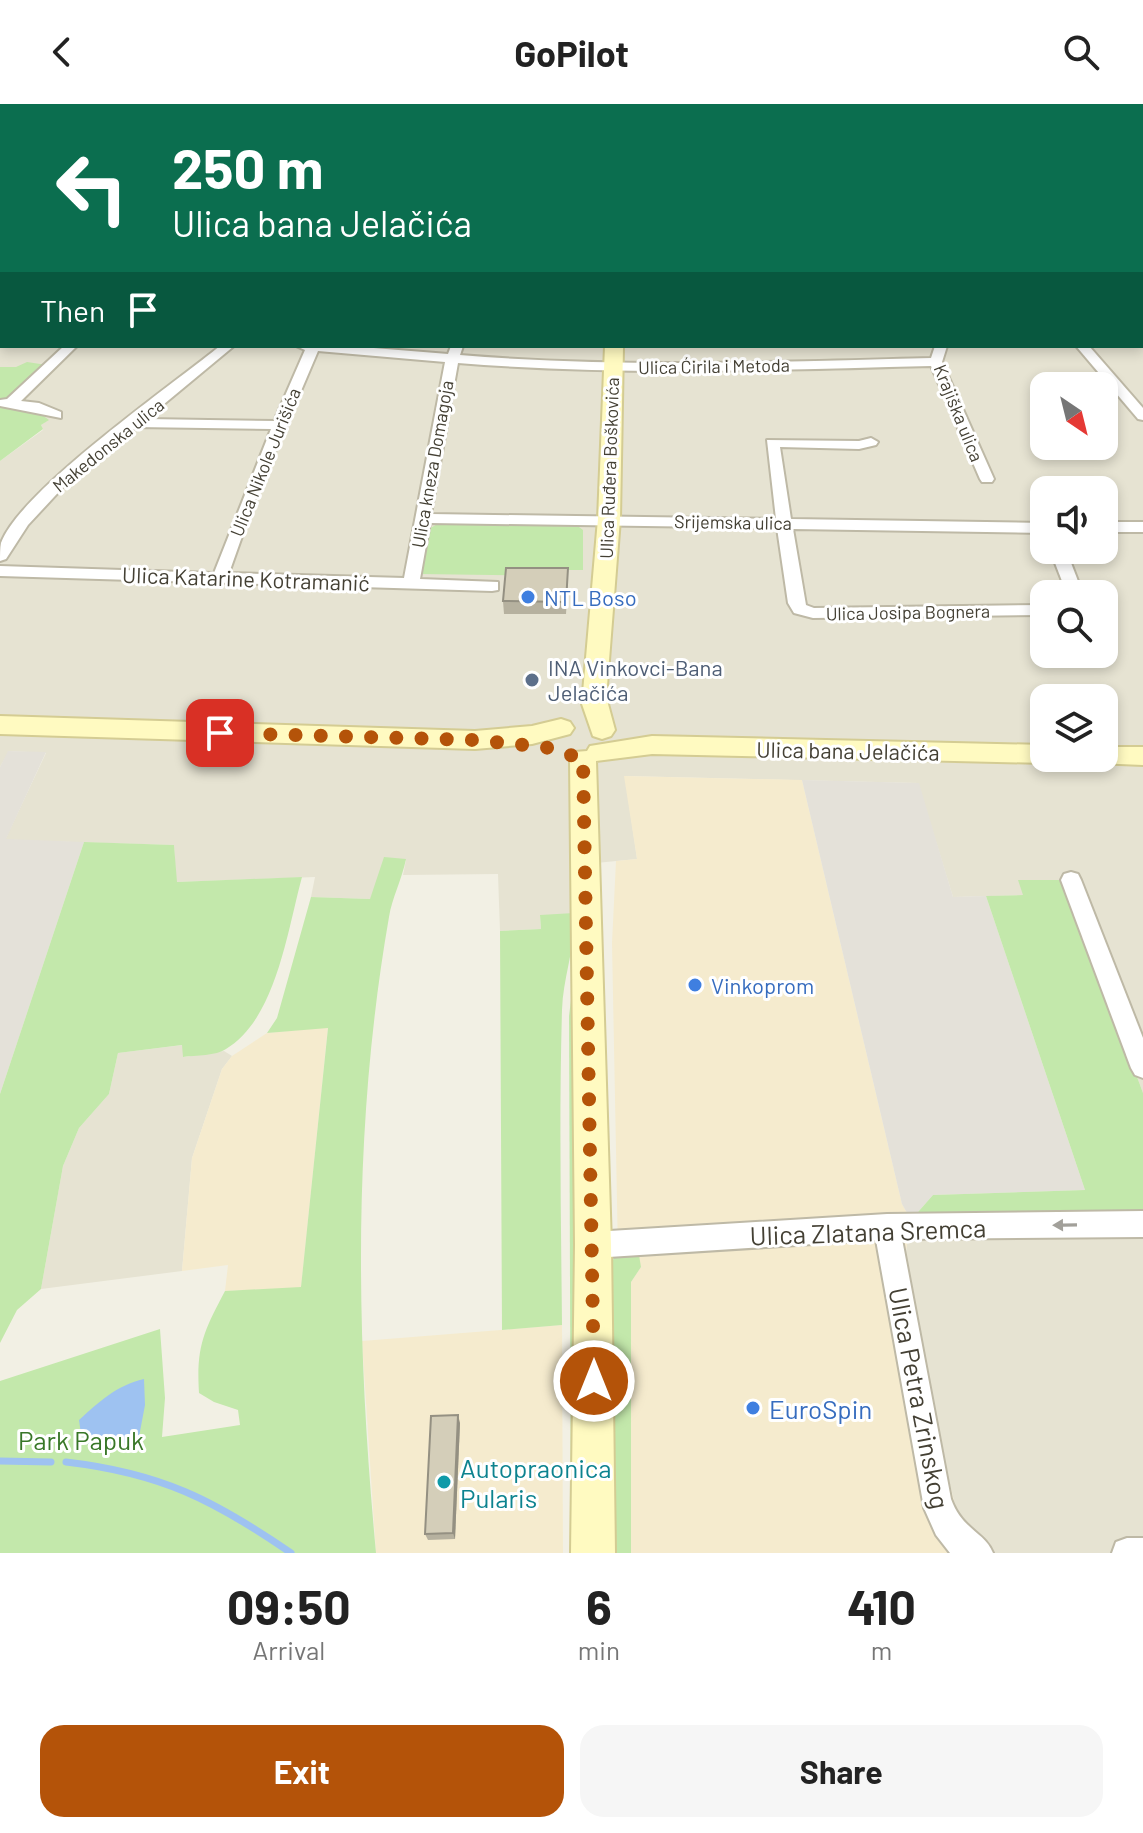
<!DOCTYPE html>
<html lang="en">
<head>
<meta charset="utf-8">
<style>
  :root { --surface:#fff; --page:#f6f6f6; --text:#222; --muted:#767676; --accent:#b45309 }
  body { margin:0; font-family:Barlow,sans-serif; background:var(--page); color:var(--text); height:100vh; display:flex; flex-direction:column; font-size:30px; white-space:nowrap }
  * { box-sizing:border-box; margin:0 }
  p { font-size:26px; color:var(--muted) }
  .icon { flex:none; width:44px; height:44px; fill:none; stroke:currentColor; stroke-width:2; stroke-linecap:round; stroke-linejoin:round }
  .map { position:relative; height:1449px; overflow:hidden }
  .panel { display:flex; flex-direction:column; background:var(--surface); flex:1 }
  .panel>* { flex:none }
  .top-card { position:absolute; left:0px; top:0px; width:1144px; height:244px; box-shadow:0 4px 12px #0003; background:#0b6e4f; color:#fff; overflow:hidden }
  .needle { width:52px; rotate:145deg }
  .controls { position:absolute; left:1030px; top:268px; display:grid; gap:16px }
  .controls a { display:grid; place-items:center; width:88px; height:88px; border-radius:16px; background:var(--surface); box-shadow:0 4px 12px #0003; font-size:40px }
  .pin { position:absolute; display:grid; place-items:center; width:68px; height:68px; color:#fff; margin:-34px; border-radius:16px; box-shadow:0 4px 12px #0006 }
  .me { position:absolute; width:88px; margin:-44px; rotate:0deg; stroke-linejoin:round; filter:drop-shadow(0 0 6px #0008) }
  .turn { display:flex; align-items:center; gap:28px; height:168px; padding:0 40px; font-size:36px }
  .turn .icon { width:104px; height:104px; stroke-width:2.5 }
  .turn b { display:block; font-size:56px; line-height:68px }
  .then { display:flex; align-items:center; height:76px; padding:0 40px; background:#0003; gap:16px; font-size:30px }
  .eta { display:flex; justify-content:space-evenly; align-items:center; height:136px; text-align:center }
  .eta b { font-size:48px; font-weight:700; line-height:56px }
  .button { display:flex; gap:16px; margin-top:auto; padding:16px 40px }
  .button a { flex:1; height:92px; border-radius:24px; background:var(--accent); color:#fff; font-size:32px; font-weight:700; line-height:92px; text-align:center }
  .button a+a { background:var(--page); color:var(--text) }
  header { display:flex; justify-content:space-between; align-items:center; height:104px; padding:0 40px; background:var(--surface); font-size:36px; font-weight:700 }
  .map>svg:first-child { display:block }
  .residential { fill:#e6e3d2; fill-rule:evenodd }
  .commercial { fill:#f5ebce }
  .industrial { fill:#e4e1d9 }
  .green { fill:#c3e8ab }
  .water { fill:#9ec2f1 }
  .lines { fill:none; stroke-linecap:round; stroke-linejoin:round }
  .stream { stroke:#9ec2f1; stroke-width:7 }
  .street-casing { stroke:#beb9a6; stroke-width:4 }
  .secondary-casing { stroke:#d4cc93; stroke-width:4 }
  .street { fill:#fff; fill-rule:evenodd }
  .secondary { fill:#fffac1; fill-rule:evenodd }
  .wall { fill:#b6b19f }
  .shaded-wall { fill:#949082 }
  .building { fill:#d4ceb9; stroke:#949082; stroke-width:2 }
  .oneway { fill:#a2a09a }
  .route { stroke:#b45309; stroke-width:14; stroke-dasharray:0 25.2 }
  .shop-dot { fill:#3f7fe0; stroke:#fff; stroke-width:3 }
  .service-dot { fill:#5c6f8a; stroke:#fff; stroke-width:3 }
  .culture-dot { fill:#0f9aa8; stroke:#fff; stroke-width:3 }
  .labels { text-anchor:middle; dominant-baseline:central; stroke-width:6; stroke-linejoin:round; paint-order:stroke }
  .far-street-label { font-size:18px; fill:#444034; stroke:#fff }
  .street-label { font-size:22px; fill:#444034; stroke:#fff }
  .shop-label { font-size:22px; fill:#366cbe; stroke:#fff; text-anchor:start }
  .service-label { font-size:22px; fill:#4e5e75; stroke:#fff; text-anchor:start }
  .near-street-label { font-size:26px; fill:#444034; stroke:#fff }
  .near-shop-label { font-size:26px; fill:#366cbe; stroke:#fff; text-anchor:start }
  .near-park-label { font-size:26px; fill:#387727; stroke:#fff }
  .near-culture-label { font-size:26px; fill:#0d838f; stroke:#fff; text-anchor:start }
</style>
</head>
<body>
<header><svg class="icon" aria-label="back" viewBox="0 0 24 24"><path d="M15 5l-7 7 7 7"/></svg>GoPilot<svg class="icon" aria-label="search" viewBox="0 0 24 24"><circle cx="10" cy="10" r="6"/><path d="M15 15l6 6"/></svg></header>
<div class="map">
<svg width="1143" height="1449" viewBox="0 0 1143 1449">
  <rect width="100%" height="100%" fill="#f2f0e4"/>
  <g class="residential">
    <path d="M1143,82v907l-79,-213h-45l5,15 -71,2 -35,-114 -293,-7 12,83 -41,4 1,50 -57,3 1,13 -41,2 -2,-57 -95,1 3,-15 -36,39 -59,-2 4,-20 -139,5 -2,-37 -169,-5 41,-87 -37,-2 -9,16v-306l43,-31 -2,-5 7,-5 -14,-11 -34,-3v-201l2,141h1140zM1044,282h60v60h-60zM1044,386h60v60h-60zM1044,490h60v60h-60zM1044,594h60v60h-60z"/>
    <path d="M183,941l1,12 40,-6 8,5 -10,13 -30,89 -10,113 -141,18 22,-123 16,-38 30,-34 9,-41z"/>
    <path d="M1143,1110v339h-182l-7,-52 -17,-69 -32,-175 6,-37z"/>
  </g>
  <g class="commercial">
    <path d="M624,672l178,4 100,424 9,16 -6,37 32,175 17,69 7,52h-330v-271l10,-15 -23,-14 -6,-310 4,-82 21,-2z"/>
    <path d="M328,923l-27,261 -76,3 3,-26 -46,6 10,-113 30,-89 10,-13 35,-23z"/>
    <path d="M562,1221l1,228h-187l-14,-212z"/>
  </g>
  <g class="industrial">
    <path d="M8,647l38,1 -40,87 78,3 -84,252v-327z"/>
    <path d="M802,676l117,3 34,114 33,-1 99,294 -152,5 -22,25 -9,-16z"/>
  </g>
  <g class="green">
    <path d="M27,258l20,3c-10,10 -33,34 -47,36v-34h16z"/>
    <path d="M0,302l34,3 15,11 -8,5 2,4 -43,32z"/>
    <path d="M441,418l134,2 8,6v40h-24l-1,6 -139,-2 8,-44z"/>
    <path d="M84,738l90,3 3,37 125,-5c-15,55 -26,142 -76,172 -10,7 -30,6 -43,8l-1,-12 -64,8 -9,41 -30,34 -16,38 -22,123 -24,21 -17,33v-249z"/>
    <path d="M384,753l22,2c-4,20 -14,39 -17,58 -37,213 -33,422 -13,636h-376v-172l160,-52 5,69 -3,39 78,-12 -2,-15 -24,-8 -15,-9c-3,-47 5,-62 26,-102l76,-4 27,-259 -61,5 10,-15 34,-121 59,2z"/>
    <path d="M1018,776h46l79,213v121l-232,6 22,-25 152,-5 -99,-294 37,-1z"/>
    <path d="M574,809c2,33 -11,64 -12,97 -3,105 -1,210 0,315l-60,5 -2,-399 41,-2 -1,-14z"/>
    <path d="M577,849l7,600h-13l-2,-537z"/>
    <path d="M638,1145l3,18 -10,15v271h-19l-6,-284 12,-16z"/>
  </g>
  <path class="water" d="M144,1275l1,26 -7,37 -48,4 -9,-12 -2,-14c20,-18 38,-35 65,-41z"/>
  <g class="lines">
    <g class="stream">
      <path d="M0,1357l51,1"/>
      <path d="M66,1358c95,11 148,38 225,91"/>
    </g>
    <g class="street-casing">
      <g id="street">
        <path d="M519,0h10l-12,2z"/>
        <path d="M696,0h19l2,2h-19z"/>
        <rect x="1142" y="126" width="1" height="6"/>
        <rect x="0" y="157" width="2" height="6"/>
        <rect x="0" y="205" width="2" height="8"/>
        <rect x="1142" y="210" width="1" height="8"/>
        <path d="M64,242h13l-56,55 18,2 22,9v6l-61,-12v-6l7,-1z"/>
        <path d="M220,242h14l-88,73 128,2 31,-71 -9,-4h53l99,8 3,-8h12l-3,9c157,13 314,7 471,3l4,-12h12l-5,16 52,117 -2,3h-10l-2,-3 -49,-113c-158,4 -315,10 -473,-3l-27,151 345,5 -9,-79 92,1 12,-3 7,4 -2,3 -17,4 -79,-2 11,72 253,4v10l-251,-4 13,76 8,3 230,-3v10l-231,3 -19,-5 -6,-10 -11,-75 -347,-5 -10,56 78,3v8l-6,1 -492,-15v-10l214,7 57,-144 -135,-2 -69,56 -39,42 -22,34 -6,2c0,-6 0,-13 1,-18 19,-52 171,-158 219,-197zM318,247l127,11 -41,216 -175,-5 28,-79z"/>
        <path d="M1076,242h13l54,62v12l-5,-1z"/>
        <rect x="1104" y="418" width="39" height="10"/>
        <path d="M1050,446h16l17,44h-16z"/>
        <path d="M1071,768l7,2 3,6 62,158v40l-8,-3 -4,-7 -70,-188 3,-6z"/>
        <path d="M1143,1107v26l-241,2 49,260c11,31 34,33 42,54h-43l-14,-18 -12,-27 -48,-268 -283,18 -9,-4 -4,-9 4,-9 9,-4 294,-18z"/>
        <path d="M1127,1434h16v15h-31l4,-11z"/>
      </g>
    </g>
    <g class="secondary-casing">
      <g id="secondary">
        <path d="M605,242h18l-3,173 -13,167 1,18 7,26 -4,6 -9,3 -9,-3 -11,-32 16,-185z"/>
        <path d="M0,612l475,15 57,-5 29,-7 9,3 4,6 -4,6 -38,10 -57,5 -475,-15z"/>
        <path d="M652,632l392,9v13h11l-11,5 -392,-9 -56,7 15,484 4,308h-44l4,-308 -5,-486 4,-7 13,-1 3,-5z"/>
        <path d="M1104,643h39v18l-48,-2 -3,-5h12z"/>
      </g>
    </g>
    <use href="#street" class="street"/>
    <use href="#secondary" class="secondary"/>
  </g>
  <g class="wall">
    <path d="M568,477l-2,33h-62l-1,-13z"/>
    <path d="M460,1319l-5,116 -27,1 -3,-6z"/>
  </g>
  <path class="shaded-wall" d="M458,1311l2,8 -5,116 -2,-6z"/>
  <g class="building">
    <path d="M506,464h62l-2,34 -63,-1z"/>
    <path d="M458,1311l-5,118 -28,1 6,-118z"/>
  </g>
  <defs><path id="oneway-solid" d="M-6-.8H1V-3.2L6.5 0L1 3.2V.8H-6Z" transform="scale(2)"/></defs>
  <use class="oneway" href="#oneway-solid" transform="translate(1065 1121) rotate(179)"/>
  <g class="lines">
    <path class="route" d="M220,629l255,7 70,7 38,12 11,622"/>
  </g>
  <g class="shop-dot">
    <circle cx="528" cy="493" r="8"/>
    <circle cx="695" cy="881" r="8"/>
    <circle cx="753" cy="1304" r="8"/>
  </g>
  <circle class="service-dot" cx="532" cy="576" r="8"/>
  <circle class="culture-dot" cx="444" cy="1378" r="8"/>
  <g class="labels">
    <g class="far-street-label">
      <text transform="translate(714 262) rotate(-1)">Ulica Ćirila i Metoda</text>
      <text transform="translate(959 309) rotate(68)">Krajiška ulica</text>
      <text transform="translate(108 341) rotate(-39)">Makedonska ulica</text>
      <text transform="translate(265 358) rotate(-68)">Ulica Nikole Jurišića</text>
      <text transform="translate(432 360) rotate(-80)">Ulica kneza Domagoja</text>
      <text transform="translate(609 364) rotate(-88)">Ulica Ruđera Boškovića</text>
      <text transform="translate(733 418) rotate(1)">Srijemska ulica</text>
      <text transform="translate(908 508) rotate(-1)">Ulica Josipa Bognera</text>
    </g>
    <g class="street-label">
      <text transform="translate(246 474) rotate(2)">Ulica Katarine Kotramanić</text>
      <text transform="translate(848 646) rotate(1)">Ulica bana Jelačića</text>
    </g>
    <g class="shop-label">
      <text x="544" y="493">NTL Boso</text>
      <text x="711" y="881">Vinkoprom</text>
    </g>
    <g class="service-label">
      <text x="548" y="563">INA Vinkovci-Bana<tspan x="548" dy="25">Jelačića</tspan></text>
    </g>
    <g class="near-street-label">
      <text transform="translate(868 1127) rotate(-2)">Ulica Zlatana Sremca</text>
      <text transform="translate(920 1294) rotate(79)">Ulica Petra Zrinskog</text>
    </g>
    <g class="near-shop-label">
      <text x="769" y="1304">EuroSpin</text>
    </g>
    <g class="near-park-label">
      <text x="81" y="1335">Park Papuk</text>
    </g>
    <g class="near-culture-label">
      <text x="460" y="1363">Autopraonica<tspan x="460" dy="30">Pularis</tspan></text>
    </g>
  </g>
</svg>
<div class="controls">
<a><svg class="needle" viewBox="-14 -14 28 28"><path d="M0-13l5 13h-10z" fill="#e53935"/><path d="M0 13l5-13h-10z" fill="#767676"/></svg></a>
<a><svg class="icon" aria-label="sound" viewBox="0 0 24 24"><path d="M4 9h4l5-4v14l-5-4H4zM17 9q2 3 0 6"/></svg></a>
<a><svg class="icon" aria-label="search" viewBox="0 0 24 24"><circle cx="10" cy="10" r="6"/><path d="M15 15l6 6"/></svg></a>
<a><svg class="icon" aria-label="layers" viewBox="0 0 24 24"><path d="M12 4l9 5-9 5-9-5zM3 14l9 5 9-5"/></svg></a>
</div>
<div class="pin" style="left:220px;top:629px;background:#d93025"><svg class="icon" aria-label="arrive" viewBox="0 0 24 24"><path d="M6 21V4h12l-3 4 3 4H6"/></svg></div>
<svg class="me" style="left:594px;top:1277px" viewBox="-20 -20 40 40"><circle r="17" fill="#b45309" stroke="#fff" stroke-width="3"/><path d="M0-11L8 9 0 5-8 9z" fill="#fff"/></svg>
<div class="top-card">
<div class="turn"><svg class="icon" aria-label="left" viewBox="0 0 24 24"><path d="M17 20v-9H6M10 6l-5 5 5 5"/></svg><div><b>250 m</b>Ulica bana Jelačića</div></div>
<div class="then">Then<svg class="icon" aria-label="arrive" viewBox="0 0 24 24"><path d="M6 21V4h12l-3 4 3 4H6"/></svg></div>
</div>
</div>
<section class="panel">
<div class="eta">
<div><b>09:50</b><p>Arrival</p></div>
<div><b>6</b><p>min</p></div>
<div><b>410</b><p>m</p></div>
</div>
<div class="button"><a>Exit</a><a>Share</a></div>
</section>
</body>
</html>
